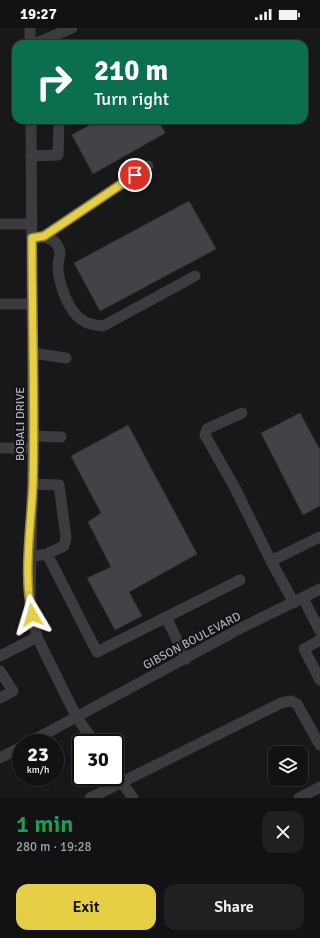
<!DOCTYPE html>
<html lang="en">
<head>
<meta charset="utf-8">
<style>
  :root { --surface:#121214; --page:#1f2022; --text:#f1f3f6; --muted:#9c9ea0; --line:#313234; --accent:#e4cf45 }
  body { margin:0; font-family:Signika,sans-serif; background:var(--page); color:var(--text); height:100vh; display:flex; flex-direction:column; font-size:15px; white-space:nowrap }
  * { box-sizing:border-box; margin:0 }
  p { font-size:13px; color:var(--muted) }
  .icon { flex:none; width:22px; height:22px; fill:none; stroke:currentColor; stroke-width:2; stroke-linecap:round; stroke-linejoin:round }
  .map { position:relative; height:770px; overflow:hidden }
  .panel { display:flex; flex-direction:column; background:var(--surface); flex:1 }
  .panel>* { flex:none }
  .hud { position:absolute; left:12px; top:12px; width:296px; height:84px; border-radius:12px; box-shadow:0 1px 3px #0004,0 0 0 1px var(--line); background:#0b6e4f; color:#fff; overflow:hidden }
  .tools { position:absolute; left:268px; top:718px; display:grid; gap:8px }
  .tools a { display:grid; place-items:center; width:40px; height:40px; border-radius:8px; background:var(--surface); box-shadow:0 1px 3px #0004,0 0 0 1px var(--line); font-size:20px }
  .speed { position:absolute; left:12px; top:706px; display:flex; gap:8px; font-size:20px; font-weight:700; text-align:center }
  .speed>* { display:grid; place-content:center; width:52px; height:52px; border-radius:50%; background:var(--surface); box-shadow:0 1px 3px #0004,0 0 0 1px var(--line); line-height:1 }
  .speed small { font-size:10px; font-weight:400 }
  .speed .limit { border:2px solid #111; border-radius:6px; background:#fff; color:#111 }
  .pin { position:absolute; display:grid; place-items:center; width:34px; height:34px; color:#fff; margin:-17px; border:2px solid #fff; border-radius:50%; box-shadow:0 1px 4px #0007 }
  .me { position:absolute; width:44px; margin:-22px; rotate:353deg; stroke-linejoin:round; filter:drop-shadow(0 0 3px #0008) }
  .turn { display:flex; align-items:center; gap:14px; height:84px; padding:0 16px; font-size:18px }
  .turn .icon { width:52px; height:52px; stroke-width:2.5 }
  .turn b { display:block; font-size:28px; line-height:34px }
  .round { display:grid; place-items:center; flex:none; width:42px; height:42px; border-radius:12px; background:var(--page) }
  .head { display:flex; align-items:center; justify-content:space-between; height:68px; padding:0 16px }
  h1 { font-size:24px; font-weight:600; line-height:30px; color:#1e9e55 }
  .button { display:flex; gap:8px; margin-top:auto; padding:8px 16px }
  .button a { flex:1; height:46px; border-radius:12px; background:var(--accent); color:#111; font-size:16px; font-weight:600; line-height:46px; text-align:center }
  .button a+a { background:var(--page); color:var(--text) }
  .status { display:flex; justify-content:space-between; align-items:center; height:28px; padding:0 20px; background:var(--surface); direction:ltr }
  .status svg { height:11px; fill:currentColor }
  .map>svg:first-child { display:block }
  .building { fill:#424247; stroke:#333235 }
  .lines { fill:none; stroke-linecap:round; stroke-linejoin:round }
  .minor { stroke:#3b3b40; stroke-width:11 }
  .route-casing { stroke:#94872d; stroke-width:10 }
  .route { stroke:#e4cf45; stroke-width:7 }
  .labels { text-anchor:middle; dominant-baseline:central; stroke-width:4; stroke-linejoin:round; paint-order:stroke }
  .street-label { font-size:12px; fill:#abacb8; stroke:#131315 }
</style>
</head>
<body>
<div class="status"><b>19:27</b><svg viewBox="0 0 49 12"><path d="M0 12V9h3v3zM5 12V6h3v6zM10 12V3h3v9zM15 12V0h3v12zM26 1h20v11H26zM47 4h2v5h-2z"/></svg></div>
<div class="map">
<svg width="320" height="770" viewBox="0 0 320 770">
  <rect width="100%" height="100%" fill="#18181a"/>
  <g class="building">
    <path d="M99,92h59l7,13 -72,41 -21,-39z"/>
    <path d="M189,173l27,48 -116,62 -26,-48z"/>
    <path d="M300,385l20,37v56l-17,9 -42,-82z"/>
    <path d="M128,397l69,129 -68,38 13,24 -27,14 -28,-52 24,-11 -23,-45 13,-9 -30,-57z"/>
  </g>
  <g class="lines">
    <g class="minor">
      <path d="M30,0v16"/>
      <path d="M34,16l38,-16"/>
      <path d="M31,92l2,328 -3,156 7,33 40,81 18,25"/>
      <path d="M31,128l27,-1 1,-35"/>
      <path d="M0,196h32"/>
      <path d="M44,208l104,-70"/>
      <path d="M32,210c12,-2 26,-1 28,15 0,5 -3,10 -2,15 1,16 10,43 24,52 6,5 14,5 21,6l92,-50"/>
      <path d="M0,276h32"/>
      <path d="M32,325l34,5"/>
      <path d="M242,385l-35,16 -2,6 30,53 36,73 23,42"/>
      <path d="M33,408l28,1"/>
      <path d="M0,420h33"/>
      <path d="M47,526l50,98 143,-72"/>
      <path d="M29,529l18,-3 17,-8 2,-8 -7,-53 -26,-1"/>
      <path d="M271,533l49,-24"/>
      <path d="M303,570l17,33"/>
      <path d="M166,589l20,42"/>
      <path d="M320,612l-16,9 16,31"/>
      <path d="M0,628l37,-19"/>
      <path d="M0,643l13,20 -13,7"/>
      <path d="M28,715l215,-116 77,-38"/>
      <path d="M0,730l21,-11"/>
      <path d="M115,745l18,25"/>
      <path d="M90,770l191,-95 10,-2 6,3 23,41"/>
      <path d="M299,770l21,-11"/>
    </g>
  </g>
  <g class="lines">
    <g class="route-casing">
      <path id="route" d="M32,587c-9,-39 -1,-90 1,-131 2,-82 -1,-164 -1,-246l12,-2 91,-61"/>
    </g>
    <use href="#route" class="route"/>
  </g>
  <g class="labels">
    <g class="street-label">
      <text transform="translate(20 396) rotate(-90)">BOBALI DRIVE</text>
      <text transform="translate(192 613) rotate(-28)">GIBSON BOULEVARD</text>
    </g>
  </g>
</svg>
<div class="tools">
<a><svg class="icon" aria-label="layers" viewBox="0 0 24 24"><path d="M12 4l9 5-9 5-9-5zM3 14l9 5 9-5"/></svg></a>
</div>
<div class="speed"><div>23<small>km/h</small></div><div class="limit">30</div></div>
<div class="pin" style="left:135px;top:147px;background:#d93025"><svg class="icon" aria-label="arrive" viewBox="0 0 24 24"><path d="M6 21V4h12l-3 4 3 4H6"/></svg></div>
<svg class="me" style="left:32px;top:587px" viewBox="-20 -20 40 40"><path d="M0-17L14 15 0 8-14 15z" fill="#e4cf45" stroke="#fff" stroke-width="4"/></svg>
<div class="hud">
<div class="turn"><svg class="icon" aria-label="right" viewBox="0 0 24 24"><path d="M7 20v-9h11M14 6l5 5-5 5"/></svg><div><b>210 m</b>Turn right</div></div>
</div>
</div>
<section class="panel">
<div class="head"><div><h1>1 min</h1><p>280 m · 19:28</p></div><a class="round"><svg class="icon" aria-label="close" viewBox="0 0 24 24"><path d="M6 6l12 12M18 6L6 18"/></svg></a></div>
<div class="button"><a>Exit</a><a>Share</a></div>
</section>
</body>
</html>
